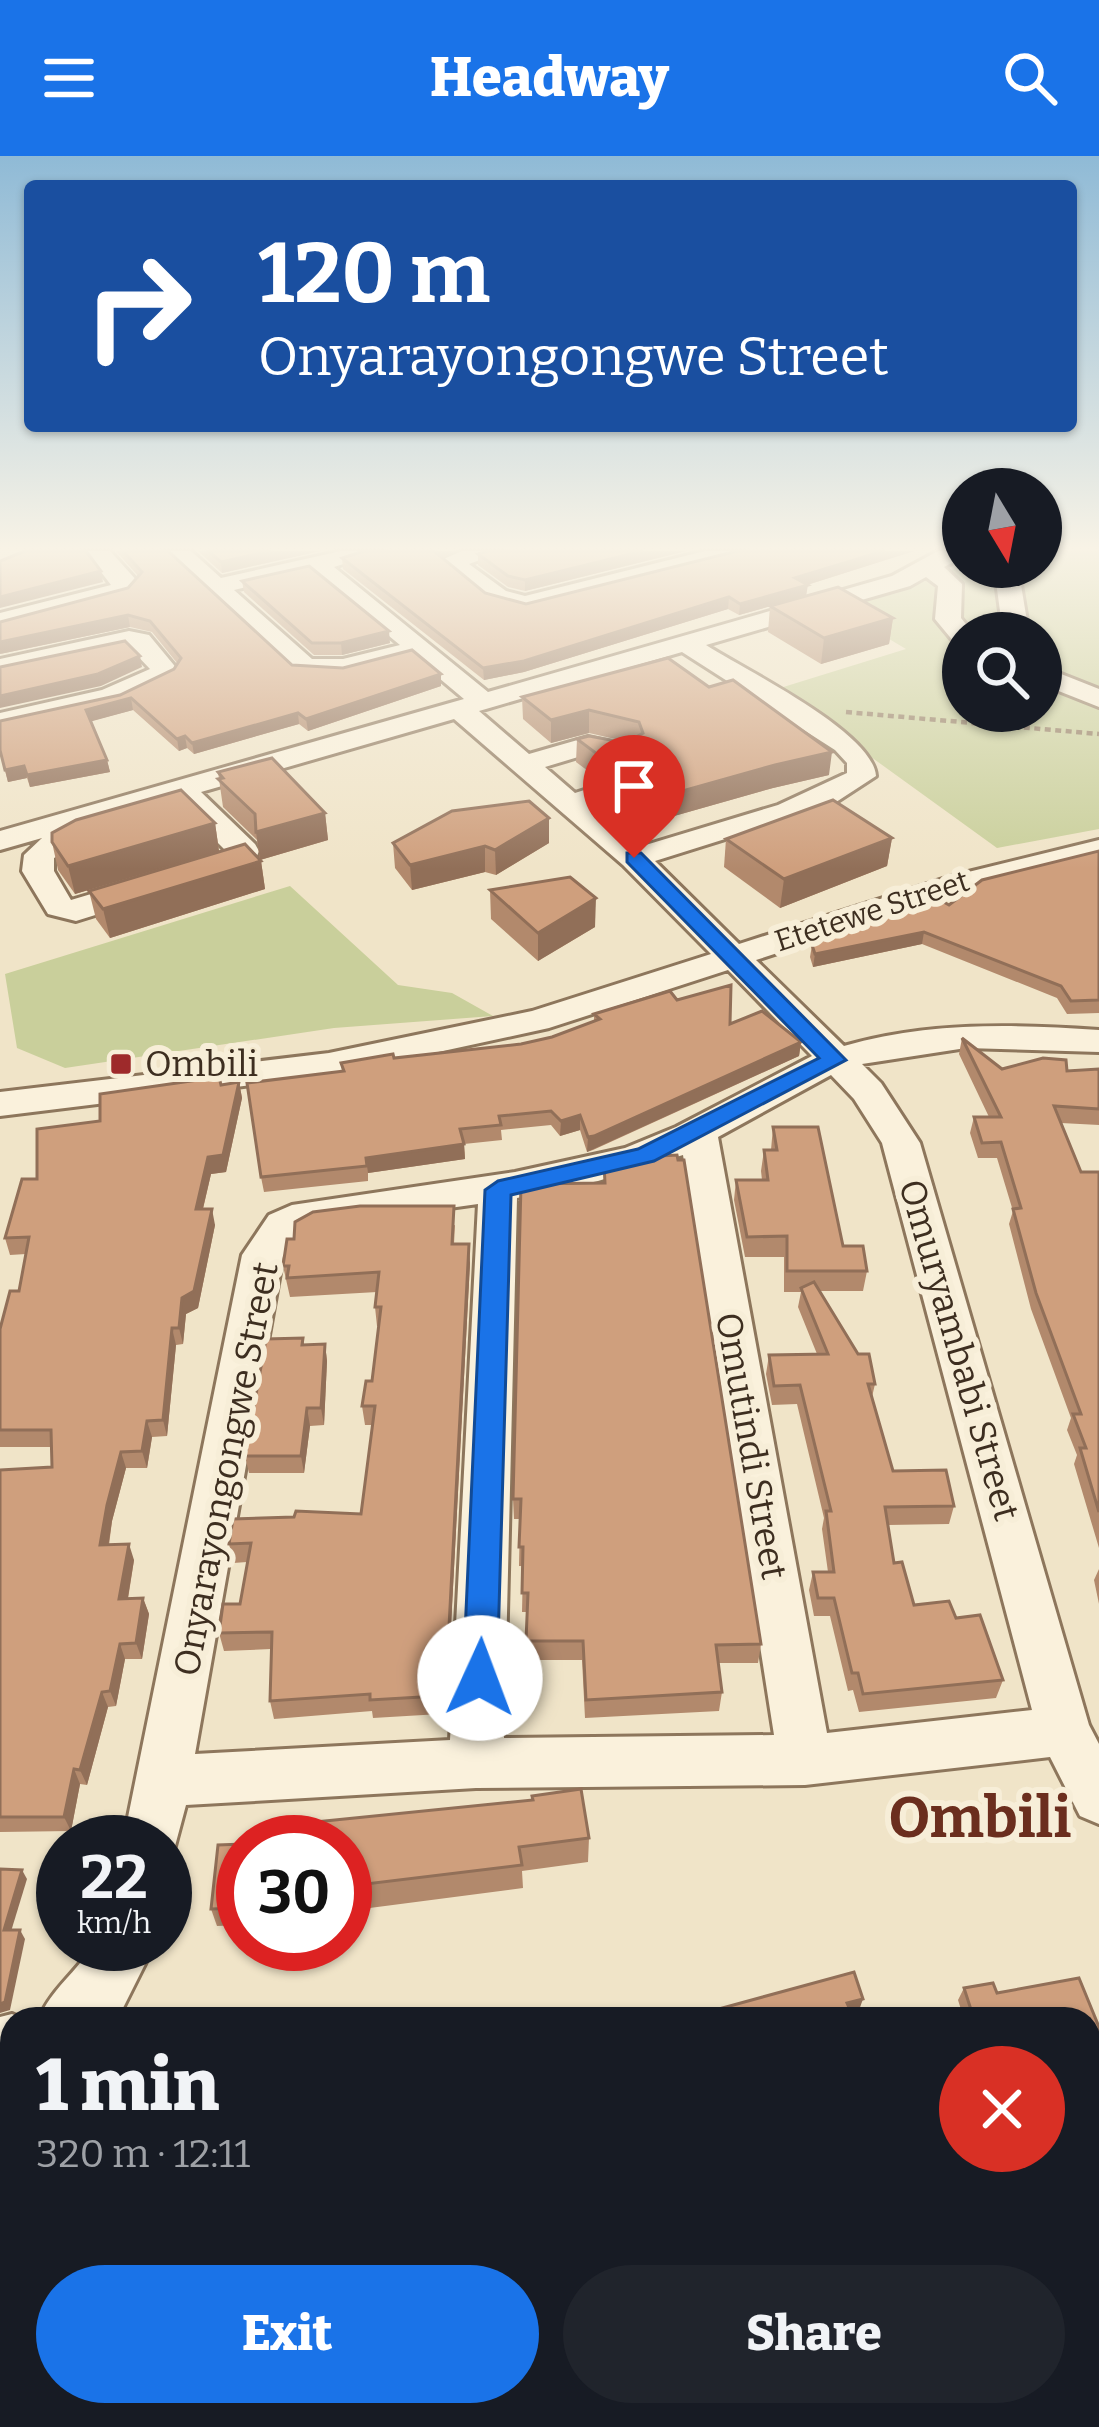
<!DOCTYPE html>
<html lang="en">
<head>
<meta charset="utf-8">
<style>
  :root { --surface:#171b24; --page:#20242c; --text:#f1f3f6; --muted:#9ea1a6; --accent:#1a73e8 }
  body { margin:0; font-family:Bitter,serif; background:var(--page); color:var(--text); height:100vh; display:flex; flex-direction:column; font-size:45px; white-space:nowrap }
  * { box-sizing:border-box; margin:0 }
  p { font-size:39px; color:var(--muted) }
  .icon { flex:none; width:66px; height:66px; fill:none; stroke:currentColor; stroke-width:2; stroke-linecap:round; stroke-linejoin:round }
  .map { position:relative; flex:1; overflow:hidden }
  .details { position:absolute; left:0px; top:1851px; width:1101px; height:420px; display:flex; flex-direction:column; background:var(--surface); border-radius:36px 36px 0 0; box-shadow:0 3px 9px #0004 }
  .details>* { flex:none }
  .banner { position:absolute; left:24px; top:24px; width:1053px; height:252px; border-radius:12px; box-shadow:0 3px 9px #0004; background:#1a4fa0; color:#fff; overflow:hidden }
  .needle { width:78px; rotate:170deg }
  .buttons { position:absolute; left:942px; top:312px; display:grid; gap:24px }
  .buttons a { display:grid; place-items:center; width:120px; height:120px; border-radius:50%; background:var(--surface); box-shadow:0 3px 9px #0004; font-size:60px }
  .speed { position:absolute; left:36px; top:1659px; display:flex; gap:24px; font-size:60px; font-weight:700; text-align:center }
  .speed>* { display:grid; place-content:center; width:156px; height:156px; border-radius:50%; background:var(--surface); box-shadow:0 3px 9px #0004; line-height:1 }
  .speed small { font-size:30px; font-weight:400 }
  .speed .limit { border:18px solid #d22; background:#fff; color:#111 }
  .pin { position:absolute; display:grid; place-items:center; width:102px; height:102px; color:#fff; margin:-123px -51px; border-radius:50% 50% 50% 0; rotate:-45deg; box-shadow:0 0 12px #0007 }
  .pin .icon { rotate:45deg }
  .me { position:absolute; width:132px; margin:-66px; rotate:2deg; stroke-linejoin:round; filter:drop-shadow(0 0 9px #0008) }
  .turn { display:flex; align-items:center; gap:42px; height:252px; padding:0 36px; font-size:54px }
  .turn .icon { width:156px; height:156px; stroke-width:2.5 }
  .turn b { display:block; font-size:84px; line-height:102px }
  .round { display:grid; place-items:center; flex:none; width:126px; height:126px; border-radius:63px; background:var(--page) }
  .overview { display:flex; align-items:center; justify-content:space-between; height:204px; padding:0 36px }
  h1 { font-size:72px; font-weight:800; line-height:90px }
  .action { display:flex; gap:24px; margin-top:auto; padding:24px 36px }
  .action a { flex:1; height:138px; border-radius:72px; background:var(--accent); color:#fff; font-size:48px; font-weight:800; line-height:138px; text-align:center }
  .action a+a { background:var(--page); color:var(--text) }
  header { display:flex; justify-content:space-between; align-items:center; height:156px; padding:0 36px; background:var(--accent); color:#fff; font-size:54px; font-weight:800 }
  .map>svg:first-child { display:block }
  .green { fill:#c9cf9b; fill-rule:evenodd }
  .lines { fill:none; stroke-linecap:round; stroke-linejoin:round }
  .minor-casing { stroke:#8d765c; stroke-width:6 }
  .path { stroke:#8d765c; stroke-width:4.5; stroke-dasharray:6 4.5; stroke-linecap:butt }
  .minor { fill:#faf1dc; fill-rule:evenodd }
  .wall { fill:#b2896c }
  .shaded-wall { fill:#916f58 }
  .building { fill:#cf9f7d; stroke:#916f58; stroke-width:3 }
  .route { fill:#1a73e8; stroke:#114b97; stroke-width:3 }
  .poi-dot { fill:#9e2a2b; stroke:#f7eed8; stroke-width:4.5 }
  .labels { text-anchor:middle; dominant-baseline:central; stroke-width:12; stroke-linejoin:round; paint-order:stroke }
  .far-street-label { font-size:30px; fill:#3d2e20; stroke:#f7eed8 }
  .poi-label { font-size:36px; fill:#3d2e20; stroke:#f7eed8; text-anchor:start }
  .street-label { font-size:36px; fill:#3d2e20; stroke:#f7eed8 }
  .near-district-label { font-size:57px; font-weight:bold; fill:#6b2e1e; stroke:#f7eed8 }
</style>
</head>
<body>
<header><svg class="icon" aria-label="menu" viewBox="0 0 24 24"><path d="M4 6h16M4 12h16M4 18h16"/></svg>Headway<svg class="icon" aria-label="search" viewBox="0 0 24 24"><circle cx="10" cy="10" r="6"/><path d="M15 15l6 6"/></svg></header>
<div class="map">
<svg width="1099" height="2271" viewBox="0 0 1099 2271">
  <rect width="100%" height="100%" fill="#f0e4c8"/>
  <g class="green">
    <path d="M1041,395h58v278l-102,19 -220,-159 129,-40 -69,-41 60,-15 66,-28 78,2zM963,477h78v78h-78z"/>
    <path d="M290,730l108,99 54,8 41,23 -159,12 -269,40 -48,-20 -12,-74z"/>
  </g>
  <g class="lines">
    <g class="minor-casing">
      <g id="minor">
        <path d="M85,395h25l29,32 -10,12 -129,34v-16l111,-28z"/>
        <path d="M165,395h26l30,27 120,-27h43l-50,16 154,125 404,-116 46,-25h25v6l-19,10 18,17 -1,34 12,15h-10v12l-9,-3 -19,-23 3,-33 -12,-9 -16,9 -204,59c39,25 167,87 170,131l-46,30 -175,55 84,83 213,-68 147,-36v18l-125,31 -218,71 88,86c83,-24 169,-22 255,-16v22l-133,-4 -104,16 19,19 39,60 169,582 10,19v80l-19,-8 -30,-59 -245,28 -329,3 -290,17 -15,56 -6,2v-21h-42l119,-587 27,-40 23,-10 223,-33 110,-24 51,-21 136,-71 -84,-86 -179,58 -217,47 -332,41v-24l329,-39 203,-42 179,-57 -88,-89 -169,-146 -253,73 54,52 4,7 -6,15 -177,55 -28,-7 -26,-43 2,-16 18,-17 -42,12v-19l464,-132 -50,-42 -71,18 -47,-2zM311,416l89,73 -57,14h-31l-78,-69zM682,496l153,98 12,13v10l-69,32 -139,42 -47,-40 30,-11 5,-6 -5,-6 -10,-3 -37,12 -30,-26 43,-13 36,8 10,-3 4,-6 -4,-6 -46,-10 -59,17 -50,-43zM175,644l53,53 -157,47 -17,-29v-13l46,-25 -11,-8zM831,919l23,24 28,44 150,567 -205,23 -109,-596zM683,999l91,580 -270,3 13,-540 81,-17zM478,1048l-28,536 -255,14 88,-498 14,-21 17,-8z"/>
        <path d="M462,395h42l-35,13 37,27 19,5 180,-45h40l-4,5 -216,55 -37,-10 -49,-40z"/>
        <path d="M994,411h24l11,66h-26z"/>
        <path d="M129,475l20,4 29,35 -4,6 -53,26 -121,27v-16l102,-23 48,-21 -21,-22 -129,28v-16z"/>
        <path d="M1041,510l58,23v18l-58,-23z"/>
        <path d="M94,1788h61l-33,66 -9,9h-74c12,-30 38,-47 55,-75z"/>
        <path d="M12,1858l11,5h-11v57l-12,3v-62z"/>
        <path d="M1099,1957v70l-10,4v-70z"/>
        <path d="M476,2259h107l-5,12h-107z"/>
      </g>
    </g>
    <path class="path" d="M846,556l253,22"/>
    <use href="#minor" class="minor"/>
  </g>
  <g class="wall">
    <path d="M116,395h52l124,114 149,9v12l-133,45 -9,-7 -105,30 -7,-6 -8,3 -46,-41 -42,11 16,39 3,12 -80,15 -3,-9 -19,4 -8,-31 174,-82 3,-6 -25,-31 -22,-5 -130,27 128,-66 10,-12z"/>
    <path d="M198,395h122l-98,22z"/>
    <path d="M364,395h89l-11,7 43,35 41,11 211,-53h177l-107,34 -1,11 -67,19 -11,-6 -204,63 -40,8 -141,-111 -1,-11z"/>
    <path d="M487,395h199l-161,40 -17,-4 -30,-22v-11z"/>
    <path d="M242,425l148,62 -48,12h-28l-70,-63z"/>
    <path d="M770,450l123,12 -4,26 -68,20 -53,-32z"/>
    <path d="M668,502l161,117 -56,13 -120,34 -28,-23v-18l-12,-4 -13,3 -24,-18 1,-23 51,3 -39,-9 -38,10 -28,-24 -1,-22z"/>
    <path d="M218,616l107,41 3,27 -68,20 -3,-20 -34,-33z"/>
    <path d="M215,667l4,28 -144,43 -17,-24 -6,-28z"/>
    <path d="M892,682l-5,28 -107,42 -56,-41 2,-28z"/>
    <path d="M393,687h156l-53,32 -11,-3 -73,18 -17,-22z"/>
    <path d="M1099,695v162l-32,1 -10,-16 -135,-54 -109,23 -3,-10 2,-12 137,-40z"/>
    <path d="M261,705l4,28 -155,49 -14,-19 -7,-28z"/>
    <path d="M490,734l105,37 -57,34 -47,-42z"/>
    <path d="M677,844l53,24 71,18 -2,14 -206,94 -6,2 -7,-22 -20,6 -9,-11 -50,5 1,10 -38,4 1,15 -97,14v8l-104,11 -3,-15 81,-106 -1,-8 180,-19 31,-7 42,-15v-8z"/>
    <path d="M962,882l40,31 65,2 32,-2v56l-38,-2 20,49h18v376l-25,-84 3,-9 -10,-25 4,-12 -40,-109 -22,-85 4,-13 -16,-53h-19l-8,-25 4,-16h15l-30,-63z"/>
    <path d="M239,926l3,16 -16,74 -15,2 -8,35 12,16 -17,83 -12,6 -3,30 -7,1 -9,91 -15,1 -5,31h-21l-14,53 -3,24 25,15 -6,39 15,-1 6,16 -7,45h-17l-9,47 -8,1 -21,78 -7,-1 -9,47 -71,1v-362l52,-3v-20h-52v-118l19,-38 7,-37 -16,1 -5,-17 32,-59 63,-58 121,-36z"/>
    <path d="M773,971l70,119 24,25 -4,20h-43l55,93 -3,13 21,74 61,35 -5,18 -61,1 6,38 20,42 42,13 47,62 -7,18 -137,14 -6,-22 -5,1 -18,-75h-16l-5,-26 4,-18h15l-6,-43 2,-11 -27,-114 -25,1 -6,-31 3,-19 48,-1 -19,-47 3,-15h-17v-35h-39l-11,-57 2,-20h26l-1,-9 3,-21h7z"/>
    <path d="M604,1008l157,480 -3,19h-40l4,29 -3,19 -134,7 -3,-58h-55v-48h-5l1,-46h-4l1,-47h-6l-1,-20 91,-316z"/>
    <path d="M455,1069l-1,19 16,19 -21,401h-11l2,50 -67,4 -1,-7 -98,8 -4,-18 1,-52 -47,2 -5,-18 21,-29 7,-42 -14,1 -4,-19 132,-30 12,-89h-8l-3,-19 10,-25 7,-55h-2l-2,-19 2,-15 -87,5 -7,-31z"/>
    <path d="M303,1182l1,6h21l2,17 -3,64 -14,1 -6,47h-55l-4,-17z"/>
    <path d="M1099,1413v35l-5,-24z"/>
    <path d="M315,1666l274,16 -1,24 -66,9 1,17 -161,21 -17,-26v-41h-26z"/>
    <path d="M243,1688v81l-26,1 -6,-17z"/>
    <path d="M1079,1822l20,49v60l-10,2v-70h-125l-6,-19 6,-12 29,-5 4,10z"/>
    <path d="M1099,2116v76l-10,-27v-47z"/>
    <path d="M12,2156v98l-12,2v-99z"/>
    <path d="M800,2259h279l4,12h-281z"/>
  </g>
  <g class="shaded-wall">
    <path d="M271,395h49l-98,22 -1,-11z"/>
    <path d="M434,395h19l-18,11z"/>
    <path d="M643,395h43l-161,40v-11z"/>
    <path d="M884,395h30l-120,38 1,-11z"/>
    <path d="M101,415l2,11 -103,26v-11z"/>
    <path d="M808,429l-2,11 -67,19 1,-11z"/>
    <path d="M729,441l-1,12 -204,63 -40,8 -1,-12z"/>
    <path d="M128,459l2,12 -130,27v-12z"/>
    <path d="M893,462l-4,26 -68,20 3,-26z"/>
    <path d="M389,475l1,12 -48,12 -1,-12z"/>
    <path d="M140,500l2,11 -41,19 -101,22v-12z"/>
    <path d="M441,518v12l-133,45 -2,-12z"/>
    <path d="M131,542l2,12 -44,12 -3,-12z"/>
    <path d="M589,554v23l-38,10v-23z"/>
    <path d="M298,557l1,11 -105,30 -2,-11z"/>
    <path d="M185,580l2,12 -8,3 -2,-12z"/>
    <path d="M832,596l-3,23 -56,13 -120,34 1,-23 121,-34z"/>
    <path d="M614,598l-1,23 -13,3 1,-23z"/>
    <path d="M107,604l3,12 -80,15 -3,-12z"/>
    <path d="M24,610l3,12 -19,4 -3,-12z"/>
    <path d="M325,657l3,27 -68,20 -4,-28z"/>
    <path d="M549,662v25l-53,32 -1,-25z"/>
    <path d="M215,667l4,28 -144,43 -7,-28z"/>
    <path d="M892,682l-5,28 -107,42 4,-29z"/>
    <path d="M485,690v26l-73,18 -2,-25z"/>
    <path d="M261,705l4,28 -155,49 -7,-29z"/>
    <path d="M596,742l-1,29 -57,34v-28z"/>
    <path d="M924,776l-2,12 -109,23 2,-13z"/>
    <path d="M801,886l-2,14 -212,96 1,-15z"/>
    <path d="M239,926l3,16 -16,74 -15,2 -12,51 -3,-16 12,-52z"/>
    <path d="M580,959v15l-20,6 1,-15z"/>
    <path d="M464,988l1,15 -97,14 -2,-15z"/>
    <path d="M212,1053l3,16 -17,83 -12,6 -3,30 -4,-16 3,-30z"/>
    <path d="M469,1088l1,19 -21,401 -1,-18z"/>
    <path d="M172,1172l4,17 -9,91 -4,-16z"/>
    <path d="M325,1188l2,17 -3,64 -3,-17z"/>
    <path d="M307,1252l3,18 -6,47 -3,-17z"/>
    <path d="M147,1265l5,16 -5,31 -5,-17z"/>
    <path d="M121,1296l5,16 -14,53 -6,40 -6,-16 7,-40z"/>
    <path d="M129,1388l5,16 -9,55 -6,-16z"/>
    <path d="M143,1442l6,16 -7,45 -6,-16z"/>
    <path d="M120,1488l5,15 -9,47 -6,-15z"/>
    <path d="M102,1536l6,15 -21,78 -7,-15z"/>
    <path d="M74,1613l6,15 -9,47 -7,-14z"/>
    <path d="M22,1714l5,9 -18,59 -5,-8z"/>
    <path d="M20,1774l5,9 -15,71 -10,3v-9z"/>
    <path d="M863,1843l-5,14 -16,4 5,-14z"/>
  </g>
  <g class="building">
    <path d="M25,395h61l15,20 -101,26v-36z"/>
    <path d="M123,395h45l124,114 51,3 69,-18 29,24 -135,45 -8,-6 -106,30 -7,-7 -8,3 -46,-41 -45,12 21,50 -80,15 -3,-9 -19,4 -5,-20v-29l120,-26 54,-26 7,-11 -31,-37 -22,-6 -128,27v-20l128,-34 14,-16z"/>
    <path d="M208,395h63l-50,11z"/>
    <path d="M364,395h70l51,42 41,11 211,-53h147l-89,27 13,7 -68,19 -11,-7 -205,64 -41,7 -141,-110z"/>
    <path d="M487,395h156l-118,29 -17,-4 -30,-22z"/>
    <path d="M309,410l80,65 -48,12h-29l-70,-62z"/>
    <path d="M838,431l55,31 -69,20 -54,-32z"/>
    <path d="M125,485l15,15 -42,18 -98,22v-29z"/>
    <path d="M668,502l41,29 24,-7 99,72 -57,13 -121,34 -28,-23 6,-9 -6,-9 -12,-4 -13,3 -24,-18 12,-3 37,7 17,-10 -4,-11 -50,-12 -38,10 -29,-23z"/>
    <path d="M272,602l53,55 -69,19 -1,-18 -37,-35 5,-1 -5,-6z"/>
    <path d="M181,634l34,33 -147,43 -16,-24v-9l24,-13z"/>
    <path d="M833,644l59,38 -108,41 -58,-40z"/>
    <path d="M529,645l20,17 -54,32 -10,-4 -75,19 -17,-22 59,-32z"/>
    <path d="M245,688l16,17 -158,48 -14,-18z"/>
    <path d="M1099,695v149l-28,1 -10,-15 -137,-54 -109,22 -3,-9 74,-35 47,-14 16,9 33,-25z"/>
    <path d="M570,721l26,21 -58,35 -48,-43z"/>
    <path d="M731,829l-1,39 32,-13 39,31 -207,94 -6,1 -8,-22 -19,6 -10,-10 -52,5 2,9 -41,4 4,15 -98,14 1,8 -106,11 -14,-94 97,-12 -3,-8 52,-9 1,4 127,-14 31,-7 48,-18 -6,-5 76,-23 7,9z"/>
    <path d="M962,882l40,31 41,-11 23,2 1,11 32,-2v40l-45,-3 27,66h18v340l-19,-64h6l-13,-34h8l-45,-121 -23,-84 8,-1 -20,-66 -19,1 -8,-26h27z"/>
    <path d="M219,921l2,8 18,-3 -16,73 -15,2 -12,52h16l-18,82 -12,7 -3,30h-7l-9,92 -16,1 -5,30 -21,1 -14,53 -7,40 29,-1 -10,55 24,-1 -7,45 -16,1 -10,47 -8,1 -22,78 -6,-1 -10,48h-64v-347l52,-3 -1,-37h-51v-101l10,-38h9l10,-54 -24,1 17,-59h15v-50l63,-8v-27z"/>
    <path d="M773,971h45l25,119h20l4,25h-80v-35l-40,1 -11,-57h32l-4,-30h13z"/>
    <path d="M677,999l1,5h6l77,484 -45,1 6,47 -136,8 -3,-59h-57l2,-48h-6l1,-46h-4l2,-48h-8l8,-315 84,-1 -1,-19 21,-6z"/>
    <path d="M360,1050h94l-2,38h17l-21,402h-12l2,50 -68,4v-6l-100,7 2,-69 -53,1 4,-29h17l11,-61 -22,1 4,-25 61,-2 2,-6 65,3 14,-108h-13l4,-25h6l9,-74h-6l4,-35 -92,6 2,-12h-6l4,-27h7l1,-17 18,-10z"/>
    <path d="M814,1126l44,72h11l6,30h-7l25,87 53,-1 8,36 -69,1 9,56 8,-1 12,43 35,-4 7,17 24,-3 23,65 -140,14 -5,-21h-6l-18,-75h-16l-5,-26h21l-8,-61h5l-31,-126 -26,1 -5,-31 59,-1 -27,-66z"/>
    <path d="M303,1182l-1,7 23,-1 -4,64h-14l-6,48h-56l21,-117z"/>
    <path d="M581,1633l8,49 -70,9 3,18 -164,20 -13,-18v-25h-17l-13,-20 218,-22 -1,-4z"/>
    <path d="M243,1688v64l-32,1 7,-64z"/>
    <path d="M0,1713l22,1 -18,60h16l-15,72 -5,2z"/>
    <path d="M854,1816l9,27 -16,4 7,16h-160l-1,-3z"/>
    <path d="M1079,1822l20,49v50l-10,2v-60h-36l-2,-5 -29,5h-48l-10,-31 29,-5 4,10z"/>
    <path d="M1099,2116v34l-10,-27v-5z"/>
    <path d="M12,2156v88l-12,2v-89z"/>
    <path d="M807,2259h272l4,12h-272z"/>
  </g>
  <linearGradient id="sky" x2="0" y2="1"><stop stop-color="#8fbad6"/><stop offset="0.55" stop-color="#f8f3e6"/><stop offset="1" stop-color="#f8f3e6" stop-opacity="0"/></linearGradient>
  <rect width="1099" height="713" fill="url(#sky)"/>
  <path class="route" d="M627,697h14l205,207 -192,101 -143,34 -14,483 -5,11 -12,4 -12,-4 -5,-11 22,-488 13,-9 140,-32 181,-91 -192,-196z"/>
  <rect class="poi-dot" x="109" y="896" width="24" height="24" rx="6"/>
  <g class="labels">
    <g class="far-street-label">
      <text transform="translate(872 755) rotate(-18)">Etetewe Street</text>
    </g>
    <g class="poi-label">
      <text x="145" y="908">Ombili</text>
    </g>
    <g class="street-label">
      <text transform="translate(959 1194) rotate(74)">Omuryambabi Street</text>
      <text transform="translate(751 1290) rotate(80)">Omutindi Street</text>
      <text transform="translate(226 1313) rotate(-79)">Onyarayongongwe Street</text>
    </g>
    <g class="near-district-label">
      <text x="980" y="1662">Ombili</text>
    </g>
  </g>
</svg>
<div class="buttons">
<a><svg class="needle" viewBox="-14 -14 28 28"><path d="M0-13l5 13h-10z" fill="#e53935"/><path d="M0 13l5-13h-10z" fill="#9ea1a6"/></svg></a>
<a><svg class="icon" aria-label="search" viewBox="0 0 24 24"><circle cx="10" cy="10" r="6"/><path d="M15 15l6 6"/></svg></a>
</div>
<div class="speed"><div>22<small>km/h</small></div><div class="limit">30</div></div>
<div class="pin" style="left:634px;top:702px;background:#d93025"><svg class="icon" aria-label="arrive" viewBox="0 0 24 24"><path d="M6 21V4h12l-3 4 3 4H6"/></svg></div>
<svg class="me" style="left:480px;top:1522px" viewBox="-20 -20 40 40"><circle r="19" fill="#fff"/><path d="M0-13L10 11 0 6-10 11z" fill="#1a73e8"/></svg>
<div class="banner">
<div class="turn"><svg class="icon" aria-label="right" viewBox="0 0 24 24"><path d="M7 20v-9h11M14 6l5 5-5 5"/></svg><div><b>120 m</b>Onyarayongongwe Street</div></div>
</div>
<section class="details">
<div class="overview"><div><h1>1 min</h1><p>320 m · 12:11</p></div><a class="round" style="background:#d93025;color:#fff"><svg class="icon" aria-label="close" viewBox="0 0 24 24"><path d="M6 6l12 12M18 6L6 18"/></svg></a></div>
<div class="action"><a>Exit</a><a>Share</a></div>
</section>
</div>
</body>
</html>
